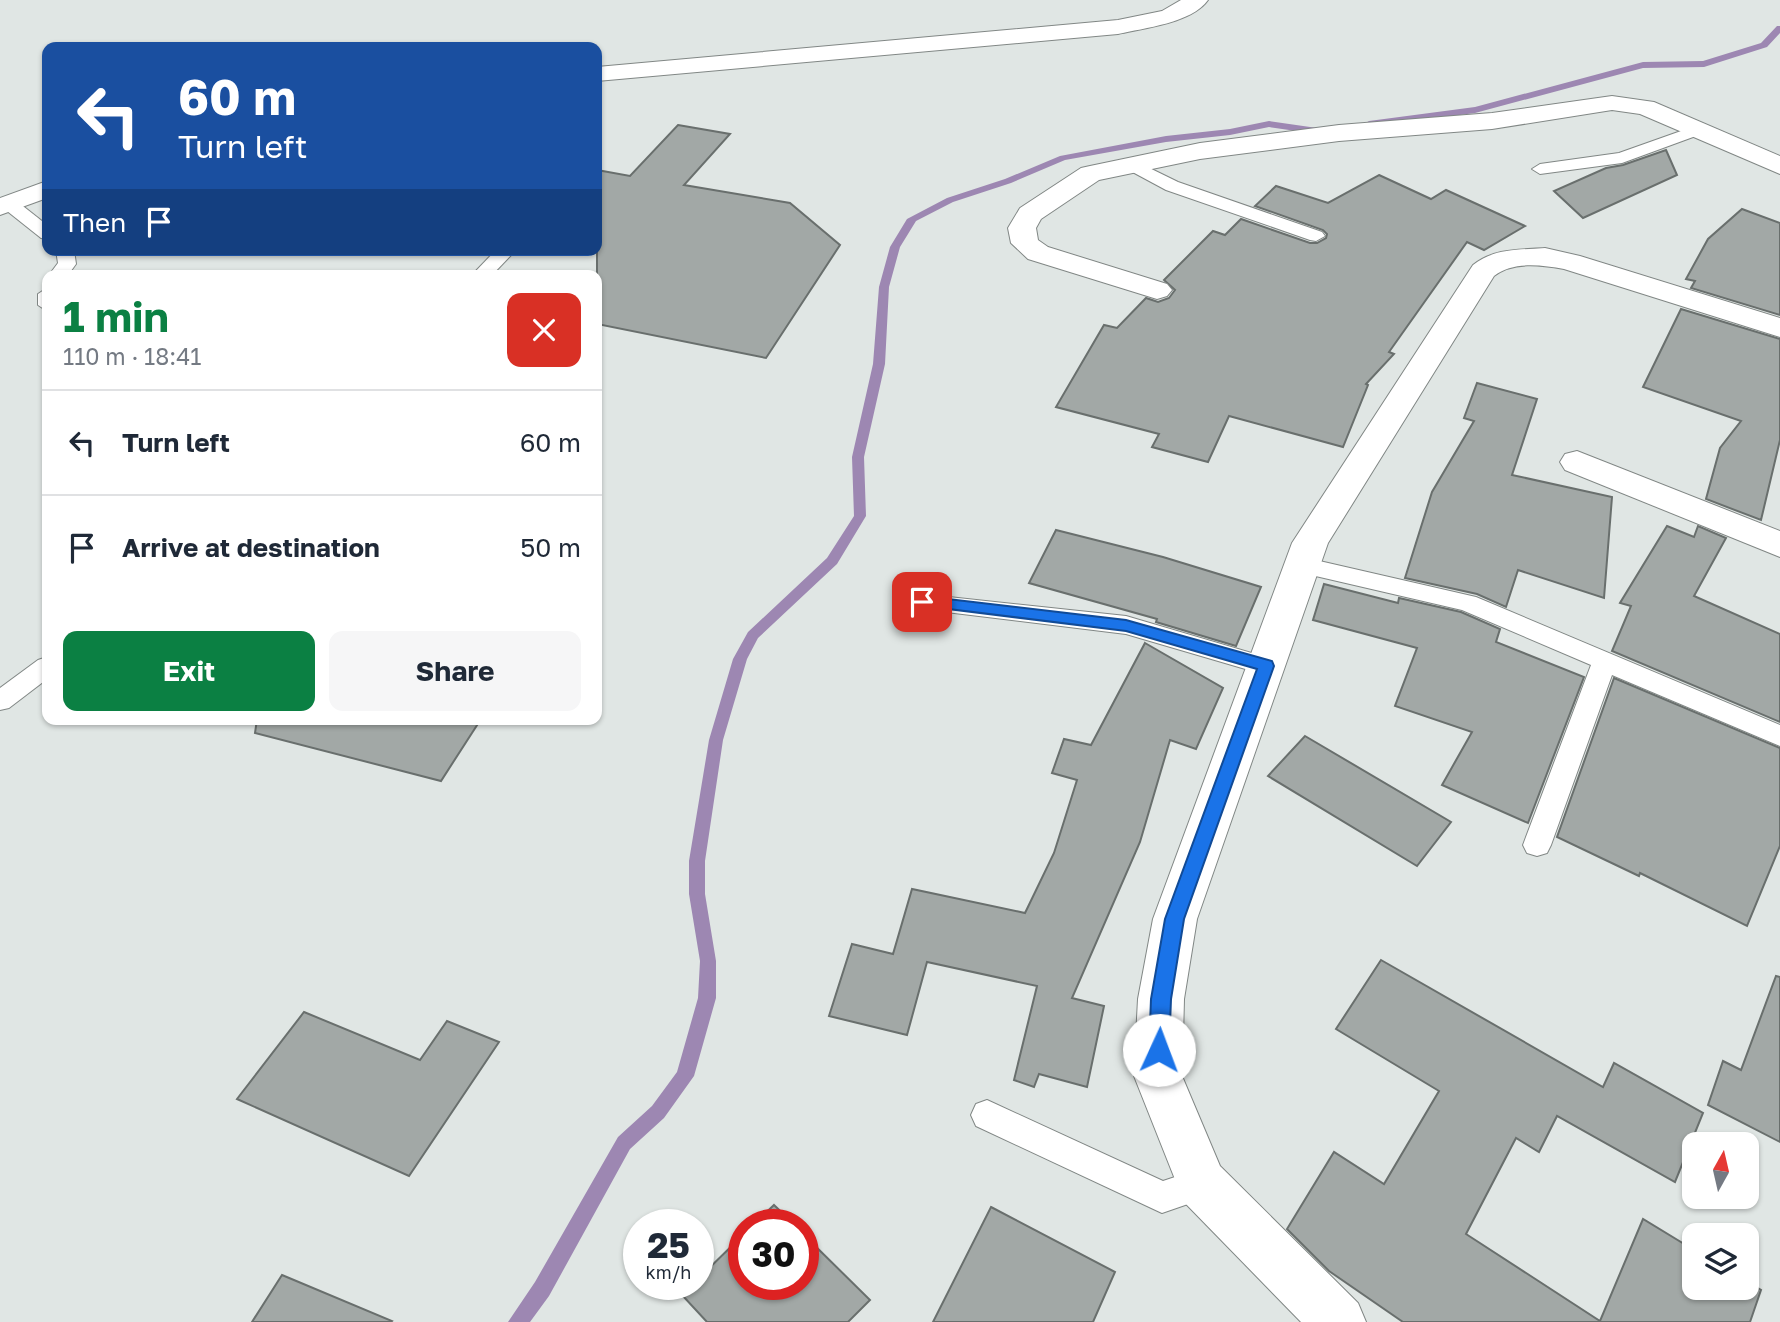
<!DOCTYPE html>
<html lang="en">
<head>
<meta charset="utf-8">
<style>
  :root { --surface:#fff; --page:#f6f6f7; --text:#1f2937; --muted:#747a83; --line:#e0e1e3; --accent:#0b8043 }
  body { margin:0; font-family:"Golos Text",sans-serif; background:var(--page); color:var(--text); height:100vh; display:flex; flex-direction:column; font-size:26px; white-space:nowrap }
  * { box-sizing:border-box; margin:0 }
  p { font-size:23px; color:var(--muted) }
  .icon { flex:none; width:38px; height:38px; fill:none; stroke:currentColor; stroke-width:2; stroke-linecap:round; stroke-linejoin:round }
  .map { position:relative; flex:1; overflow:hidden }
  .drawer { position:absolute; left:42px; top:270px; width:560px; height:455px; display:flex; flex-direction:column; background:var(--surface); border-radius:14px; box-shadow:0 2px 5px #0004 }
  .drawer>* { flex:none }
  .hud { position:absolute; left:42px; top:42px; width:560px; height:214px; border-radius:14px; box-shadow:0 2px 5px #0004; background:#1a4fa0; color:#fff; overflow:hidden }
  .needle { width:46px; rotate:8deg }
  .fabs { position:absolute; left:1682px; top:1132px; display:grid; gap:14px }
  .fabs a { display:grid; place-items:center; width:77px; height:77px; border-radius:14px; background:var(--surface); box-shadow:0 2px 5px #0004; font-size:35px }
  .speed { position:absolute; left:623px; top:1209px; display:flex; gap:14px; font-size:35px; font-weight:700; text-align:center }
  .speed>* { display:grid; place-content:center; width:91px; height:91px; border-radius:50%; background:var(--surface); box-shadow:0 2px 5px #0004; line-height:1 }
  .speed small { font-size:18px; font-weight:400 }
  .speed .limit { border:10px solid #d22; background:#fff; color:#111 }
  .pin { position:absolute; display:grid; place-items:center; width:60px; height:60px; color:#fff; margin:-30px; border-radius:14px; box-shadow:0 4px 10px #0006 }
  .me { position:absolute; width:77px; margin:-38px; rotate:2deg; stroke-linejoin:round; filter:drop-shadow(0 0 5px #0008) }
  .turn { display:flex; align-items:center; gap:24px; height:147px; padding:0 21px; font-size:32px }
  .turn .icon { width:91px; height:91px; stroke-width:2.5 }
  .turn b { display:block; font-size:49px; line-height:60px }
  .then { display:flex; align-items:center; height:66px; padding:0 21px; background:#0003; gap:14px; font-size:26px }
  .round { display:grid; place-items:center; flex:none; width:74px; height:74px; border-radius:14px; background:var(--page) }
  .summary { display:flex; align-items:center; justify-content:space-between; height:119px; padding:0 21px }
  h1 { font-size:42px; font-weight:700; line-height:52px; color:var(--accent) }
  .cta { display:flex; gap:14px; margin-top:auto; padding:14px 21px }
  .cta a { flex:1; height:80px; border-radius:14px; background:var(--accent); color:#fff; font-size:28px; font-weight:700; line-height:80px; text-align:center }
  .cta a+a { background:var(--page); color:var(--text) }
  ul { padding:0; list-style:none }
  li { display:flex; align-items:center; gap:21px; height:105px; padding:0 21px; border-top:2px solid var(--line) }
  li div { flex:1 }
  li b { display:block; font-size:26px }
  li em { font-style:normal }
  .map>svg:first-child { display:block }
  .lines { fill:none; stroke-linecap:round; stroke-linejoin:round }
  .stream { fill:#9d87b2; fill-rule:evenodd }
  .building { fill:#a2a8a6; stroke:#696f6d; stroke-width:2 }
  .lane-casing { stroke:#818785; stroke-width:2 }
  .street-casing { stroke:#818785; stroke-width:2 }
  .lane { fill:#fff; fill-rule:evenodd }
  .street { fill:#fff; fill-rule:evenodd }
  .route { fill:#1a73e8; stroke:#114b97; stroke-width:2 }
</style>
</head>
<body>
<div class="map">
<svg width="1780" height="1322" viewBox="0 0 1780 1322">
  <rect width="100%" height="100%" fill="#e0e6e4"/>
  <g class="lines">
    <g class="stream">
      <path d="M1777,26h3v7l-13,14 -63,20 -61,1 -168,45 -106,14 -5,-3 5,-3 106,-14 168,-45 60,-1 58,-18z"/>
      <path d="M1269,121l48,7 5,3 -5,3 -48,-7 -39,8 -64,7 -101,18 -54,23 -58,19 -37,19 -16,26 -11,40 -4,77 -21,93 2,59 -29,48 -79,74 -11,21 -24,81 -18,121v33l11,67v37l-22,78 -30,42 -34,31 -81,147 -19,26h-22l27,-40 83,-145 34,-31 25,-34 21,-74 2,-37 -11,-67v-33l20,-121 24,-81 15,-27 79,-74 27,-42 -2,-59 21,-93 6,-77 11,-40 17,-28 40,-21 58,-19 55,-23 106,-20 64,-7z"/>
    </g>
  </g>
  <g class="building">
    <path d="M678,125l52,9 -46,51 106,18 50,42 -74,113 -169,-34v-154l33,6z"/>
    <path d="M1666,150l11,25 -94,43 -29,-27 52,-23 17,-3z"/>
    <path d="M1379,175l52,24 15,-9 79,36 -41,24 -17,-8 -78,110 5,2 -28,30 2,1 -25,62 -114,-31 -21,46 -56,-15 7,-13 -103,-27 48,-82 13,3 29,-30 12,4 11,-4 6,-8 -11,-10 49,-49 12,4 16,-16 69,24h7l9,-5 1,-4 -4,-4 -68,-24 21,-20 52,17z"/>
    <path d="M1742,209l38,14v92l-89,-27 4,-7 -9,-2 22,-40z"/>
    <path d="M1681,309l99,30v101l-19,80 -55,-21 14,-51 21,-27 -98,-34z"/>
    <path d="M1477,383l60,16 -25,76 100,22 -8,101 -86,-28 -12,37 -29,-13 -72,-16 27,-86 42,-71 -10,-3z"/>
    <path d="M1667,526l27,11 4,-11 28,12 -32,58 86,38v88l-168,-71 19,-45 -11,-3z"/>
    <path d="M1056,530l107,27 98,30 -25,59 -80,-24 1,-3 -128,-36z"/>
    <path d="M1324,584l74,19 1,-5 62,14 39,17 -4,13 88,35 -56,146 -86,-38 30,-53 -77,-26 22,-58 -104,-28z"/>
    <path d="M1145,643l78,45 -27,61 -26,-9 -30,102 -68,156 32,8 -17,81 -48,-13 -5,13 -20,-7 23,-94 -110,-24 -20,73 -78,-19 23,-72 41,10 19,-65 113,24 29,-60 23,-73 -25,-7 12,-34 27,6z"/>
    <path d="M1614,678l166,70v98l-33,80 -107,-53 -1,3 -82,-39z"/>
    <path d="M257,719h224l-40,62 -186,-48z"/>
    <path d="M1305,736l146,86 -34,44 -149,-90z"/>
    <path d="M1381,960l222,127 11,-24 89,50 -28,69 -118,-66 -18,36 -23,-14 -50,96 134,87 43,-102 51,31v38h52v-7l15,9 -11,32h-347l-74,-51 -42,-42 47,-77 50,32 55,-93 -103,-62z"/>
    <path d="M1776,976l4,1v165l-72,-37 15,-44 18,9z"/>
    <path d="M304,1012l116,48 27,-39 52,21 -90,134 -172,-77z"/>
    <path d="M774,1205l21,20h-42z"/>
    <path d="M991,1207l124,65 -22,50h-160z"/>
    <path d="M744,1234v50h59v-50l67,66 -22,22h-141l-25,-27 11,-11h5v-5z"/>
    <path d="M282,1275l110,46 -1,1h-139z"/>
  </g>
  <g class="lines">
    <g class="lane-casing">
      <g id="lane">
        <path d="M1698,125l8,5 -2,3 -82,30 -82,11 -8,-5 8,-5 79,-11z"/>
        <path d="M1133,160l45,22 144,50 3,4 -9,5 -6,-1 -144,-50 -39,-21 -2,-4 2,-4z"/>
        <path d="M8,198l6,1 33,26v14l-6,-1 -39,-31 -2,-5z"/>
        <path d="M56,250h18l2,14 -8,11h-19l9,-12z"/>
        <path d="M496,250h20l-24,25h-20z"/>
        <path d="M47,288v23l-9,-6v-11z"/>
        <path d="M1302,557l174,40 304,128v21l-168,-71 -61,170 -4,8 -10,3 -10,-3 -4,-8 68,-180 -129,-55 -168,-39 -3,-6 3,-6z"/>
        <path d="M921,594l205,22 149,44 3,6 -3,6 -9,3 -140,-41 -213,-26 -4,-6 4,-6z"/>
        <path d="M47,657v22l-38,29 -9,2v-22l38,-28z"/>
        <path d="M987,1100l176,81 39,-13 12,5 4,11 -4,11 -52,18 -186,-87 -5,-11 5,-11z"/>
      </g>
    </g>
    <g class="street-casing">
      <g id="street">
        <path d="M1181,0h27c-16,23 -64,28 -90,34l-521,47v-14l521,-47 44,-9z"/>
        <path d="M1612,96l42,6 126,54v18l-140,-60 -28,-4 -120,19 -153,12 -139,18 -101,21 -58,39 -5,9 2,12 10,7 119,37 5,6 -5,6 -10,3 -129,-40 -17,-16 -3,-15 12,-20 61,-40 9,-2 110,-23 139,-18 153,-12z"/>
        <path d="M47,181v17l-47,17v-17z"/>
        <path d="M1545,248l35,8 200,62v19l-216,-68c-23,-4 -51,-8 -70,7l-166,267 -131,376 -13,80 -2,77 38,90 138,137 8,19h-65l-117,-120 -50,-126 4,-77 15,-80 139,-376 181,-278c21,-17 47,-15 72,-17z"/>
        <path d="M1577,451l203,80v26l-215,-87 -5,-8 5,-8z"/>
      </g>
    </g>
    <use href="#lane" class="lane"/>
    <use href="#street" class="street"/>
  </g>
  <path class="route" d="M922,596l204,24 146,41 2,5 -90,253 -13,80 -2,51 -3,7 -7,2 -7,-2 -3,-7 2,-51 14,-80 92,-250 -131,-38 -210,-26 -2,-3z"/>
</svg>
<div class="fabs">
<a><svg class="needle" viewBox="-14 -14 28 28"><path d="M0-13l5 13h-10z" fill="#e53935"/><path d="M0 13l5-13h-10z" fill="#747a83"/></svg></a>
<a><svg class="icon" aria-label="layers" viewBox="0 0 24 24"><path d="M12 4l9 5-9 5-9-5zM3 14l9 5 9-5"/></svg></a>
</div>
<div class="speed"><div>25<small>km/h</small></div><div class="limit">30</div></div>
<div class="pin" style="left:922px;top:602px;background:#d93025"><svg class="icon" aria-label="arrive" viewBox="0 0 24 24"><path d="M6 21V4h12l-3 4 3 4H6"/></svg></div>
<svg class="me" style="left:1159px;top:1050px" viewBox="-20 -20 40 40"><circle r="19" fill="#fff"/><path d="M0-13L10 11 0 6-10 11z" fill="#1a73e8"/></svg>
<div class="hud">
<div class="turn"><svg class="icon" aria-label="left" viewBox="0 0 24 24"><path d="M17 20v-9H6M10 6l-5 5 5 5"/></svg><div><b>60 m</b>Turn left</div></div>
<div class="then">Then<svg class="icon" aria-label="arrive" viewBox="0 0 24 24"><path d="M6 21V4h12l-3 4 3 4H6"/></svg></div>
</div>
<section class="drawer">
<div class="summary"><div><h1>1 min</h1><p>110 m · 18:41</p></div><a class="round" style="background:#d93025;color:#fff"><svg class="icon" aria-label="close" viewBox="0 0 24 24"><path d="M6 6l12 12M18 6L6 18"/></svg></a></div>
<ul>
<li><svg class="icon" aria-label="left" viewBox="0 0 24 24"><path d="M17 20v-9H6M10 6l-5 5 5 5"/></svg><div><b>Turn left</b></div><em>60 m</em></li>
<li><svg class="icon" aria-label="arrive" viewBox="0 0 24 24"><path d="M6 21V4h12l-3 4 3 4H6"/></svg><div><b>Arrive at destination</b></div><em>50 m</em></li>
</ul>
<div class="cta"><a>Exit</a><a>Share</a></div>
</section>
</div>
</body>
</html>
